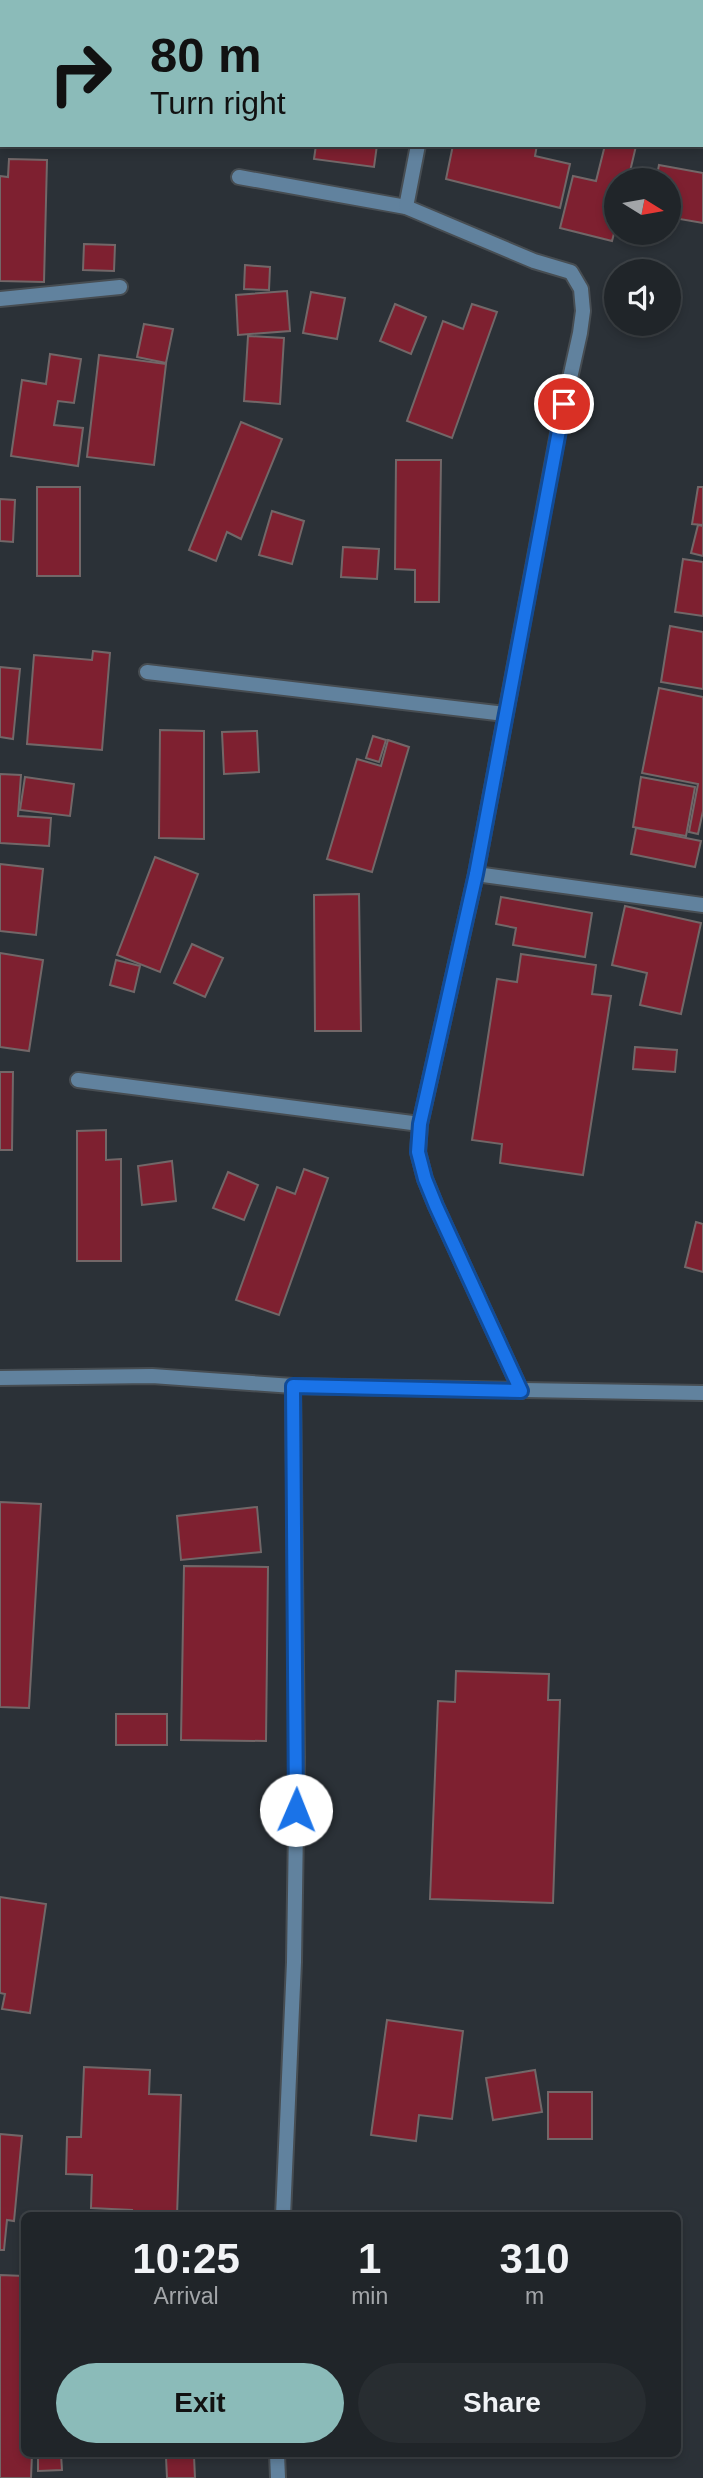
<!DOCTYPE html>
<html lang="en">
<head>
<meta charset="utf-8">
<style>
  :root { --surface:#202529; --page:#282d31; --text:#f1f3f6; --muted:#a2a5a8; --line:#3d4246; --accent:#8bbbb9 }
  body { margin:0; font-family:Arial,sans-serif; background:var(--page); color:var(--text); height:100vh; display:flex; flex-direction:column; font-size:26px; white-space:nowrap }
  * { box-sizing:border-box; margin:0 }
  p { font-size:23px; color:var(--muted) }
  .icon { flex:none; width:38px; height:38px; fill:none; stroke:currentColor; stroke-width:2; stroke-linecap:round; stroke-linejoin:round }
  .map { position:relative; flex:1; overflow:hidden }
  .sheet { position:absolute; left:21px; top:2212px; width:660px; height:245px; display:flex; flex-direction:column; background:var(--surface); border-radius:10px; box-shadow:0 4px 10px #0003,0 0 0 2px var(--line) }
  .sheet>* { flex:none }
  .guide { position:absolute; left:0px; top:0px; width:704px; height:147px; box-shadow:0 4px 10px #0003,0 0 0 2px var(--line); background:#8bbbb9; color:#111; overflow:hidden }
  .needle { width:46px; rotate:101deg }
  .controls { position:absolute; left:604px; top:168px; display:grid; gap:14px }
  .controls a { display:grid; place-items:center; width:77px; height:77px; border-radius:50%; background:var(--surface); box-shadow:0 4px 10px #0003,0 0 0 2px var(--line); font-size:35px }
  .pin { position:absolute; display:grid; place-items:center; width:60px; height:60px; color:#fff; margin:-30px; border:4px solid #fff; border-radius:50%; box-shadow:0 2px 7px #0007 }
  .me { position:absolute; width:77px; margin:-38px; rotate:1deg; stroke-linejoin:round; filter:drop-shadow(0 0 5px #0008) }
  .turn { display:flex; align-items:center; gap:24px; height:147px; padding:0 35px; font-size:32px }
  .turn .icon { width:91px; height:91px; stroke-width:2.5 }
  .turn b { display:block; font-size:49px; line-height:60px }
  .eta { display:flex; justify-content:space-evenly; align-items:center; height:119px; text-align:center }
  .eta b { font-size:42px; font-weight:600; line-height:49px }
  .button { display:flex; gap:14px; margin-top:auto; padding:14px 35px }
  .button a { flex:1; height:80px; border-radius:42px; background:var(--accent); color:#111; font-size:28px; font-weight:600; line-height:80px; text-align:center }
  .button a+a { background:var(--page); color:var(--text) }
  .map>svg:first-child { display:block }
  .building { fill:#7e2030; stroke:#726768; stroke-width:2 }
  .lines { fill:none; stroke-linecap:round; stroke-linejoin:round }
  .minor-casing { stroke:#474d52; stroke-width:18 }
  .tertiary-casing { stroke:#474d52; stroke-width:18 }
  .minor { stroke:#61829e; stroke-width:14 }
  .tertiary { stroke:#61829e; stroke-width:14 }
  .route-casing { stroke:#114b97; stroke-width:18 }
  .route { stroke:#1a73e8; stroke-width:12 }
</style>
</head>
<body>
<div class="map">
<svg width="703" height="2478" viewBox="0 0 703 2478">
  <rect width="100%" height="100%" fill="#2b3137"/>
  <g class="building">
    <path d="M40,0h103l12,2h-115z"/>
    <path d="M463,0h118l-118,2z"/>
    <path d="M316,145h61l-3,22 -60,-8z"/>
    <path d="M453,145h84l-2,11 35,8 -10,44 -114,-29z"/>
    <path d="M605,145l31,1 -8,34h-12v46l-4,15 -52,-13 13,-52 23,5z"/>
    <path d="M9,159l38,1 -3,122 -44,-1v-105l8,1z"/>
    <path d="M659,165l44,8v50l-35,-6v-37h-12z"/>
    <path d="M84,244l31,1 -1,26 -31,-1z"/>
    <path d="M245,265l25,2 -1,23 -25,-1z"/>
    <path d="M287,291l3,40 -52,4 -2,-40z"/>
    <path d="M311,292l34,6 -8,41 -34,-6z"/>
    <path d="M395,304l31,13 -15,37 -31,-13z"/>
    <path d="M472,304l25,8 -45,126 -45,-17 36,-100 20,8z"/>
    <path d="M144,324l29,5 -7,34 -29,-6z"/>
    <path d="M248,336l36,2 -4,66 -36,-3z"/>
    <path d="M50,354l31,5 -7,44 -16,-2 -4,24 29,3 -5,38 -67,-10 11,-76 24,4z"/>
    <path d="M99,355l67,9 -12,101 -67,-8z"/>
    <path d="M241,422l41,17 -41,100 -14,-7 -11,29 -27,-11z"/>
    <path d="M396,460h45l-2,142h-24v-32l-20,-1z"/>
    <rect x="37" y="487" width="43" height="89"/>
    <path d="M698,487h5v38l-11,-1z"/>
    <path d="M0,499l15,1 -2,42 -13,-1z"/>
    <path d="M272,511l32,10 -12,43 -33,-9z"/>
    <path d="M698,525l5,1v30l-12,-3z"/>
    <path d="M343,547l36,2 -2,30 -36,-2z"/>
    <path d="M683,559l20,3v54l-28,-4z"/>
    <path d="M670,626l33,6v57l-42,-7z"/>
    <path d="M93,651l17,2 -8,97 -75,-6 7,-89 58,5z"/>
    <path d="M0,667l20,2 -7,70 -13,-2z"/>
    <path d="M659,688l44,9v114l-5,23 -9,-2 9,-48 -56,-11z"/>
    <path d="M160,730l44,1v108l-45,-1z"/>
    <path d="M257,731l2,41 -35,2 -2,-42z"/>
    <path d="M373,736l13,4 -7,22 -13,-4z"/>
    <path d="M388,740l21,7 -37,125 -45,-13 30,-100 24,7z"/>
    <path d="M0,774l21,1 -3,41 33,2 -2,28 -49,-3z"/>
    <path d="M25,777l49,7 -4,32 -50,-6z"/>
    <path d="M641,777l54,10 -9,49 -53,-9z"/>
    <path d="M636,828l65,13 -6,26 -64,-13z"/>
    <path d="M155,857l43,17 -38,98 -43,-17z"/>
    <path d="M0,864l43,5 -7,66 -36,-4z"/>
    <path d="M359,894l2,137h-46l-1,-136z"/>
    <path d="M501,897l91,16 -7,44 -72,-12 3,-17 -20,-4z"/>
    <path d="M625,906l76,17 -20,91 -41,-9 7,-32 -35,-8z"/>
    <path d="M192,944l31,14 -18,39 -31,-14z"/>
    <path d="M0,953l43,7 -14,91 -29,-4z"/>
    <path d="M521,954l75,11 -4,29 19,2 -28,179 -83,-12 2,-19 -30,-4 25,-161 20,3z"/>
    <path d="M116,960l24,6 -6,26 -24,-7z"/>
    <path d="M635,1047l42,3 -2,22 -42,-3z"/>
    <path d="M0,1072h13l-1,78h-12z"/>
    <path d="M106,1130v30l15,-1v102h-44v-130z"/>
    <path d="M172,1161l4,40 -34,4 -4,-39z"/>
    <path d="M304,1169l24,9 -49,137 -43,-15 41,-113 18,7z"/>
    <path d="M228,1172l30,13 -14,35 -31,-12z"/>
    <path d="M696,1222l7,2v48l-18,-5z"/>
    <path d="M0,1502l41,2 -12,204 -29,-1z"/>
    <path d="M257,1507l4,45 -80,8 -4,-44z"/>
    <path d="M184,1566l84,1 -2,174 -85,-1z"/>
    <path d="M456,1671l93,3 -1,26h12l-7,203 -123,-4 8,-198 17,1z"/>
    <rect x="116" y="1714" width="51" height="31"/>
    <path d="M0,1897l46,7 -16,109 -28,-4 3,-15 -5,-1z"/>
    <path d="M387,2020l76,11 -11,88 -33,-4 -3,26 -45,-6z"/>
    <path d="M84,2067l66,3 -1,24 32,1 -4,121h-45v-6l-41,-2 1,-33 -26,-1 1,-37h14z"/>
    <path d="M535,2070l7,42 -49,8 -7,-42z"/>
    <rect x="548" y="2092" width="44" height="47"/>
    <path d="M0,2134l22,2 -8,85 -7,-1 -3,30h-4z"/>
    <path d="M0,2275l24,1v178h8l-1,24h-31z"/>
    <path d="M38,2454h23l1,16 -24,1z"/>
    <path d="M194,2456l1,22h-28l-1,-21z"/>
  </g>
  <g class="lines">
    <g class="minor-casing">
      <g id="minor">
        <path d="M445,2v-2"/>
        <path d="M239,177l167,30 128,54 37,11 10,17 2,22 -3,22 -21,95 -83,446 -56,250 -2,28 7,27 11,27 85,185"/>
        <path d="M406,207l12,-62"/>
        <path d="M0,299l120,-12"/>
        <path d="M147,672l358,42"/>
        <path d="M476,874l227,31"/>
        <path d="M78,1080l342,44"/>
        <path d="M283,2216l11,-254 3,-205 -4,-371"/>
        <path d="M277,2454l1,24"/>
      </g>
    </g>
    <g class="tertiary-casing">
      <path id="tertiary" d="M0,1378l152,-2 141,10 410,7"/>
    </g>
    <use href="#minor" class="minor"/>
    <use href="#tertiary" class="tertiary"/>
  </g>
  <g class="lines">
    <g class="route-casing">
      <path id="route" d="M296,1810l-3,-424 228,5 -85,-185 -11,-27 -7,-27 2,-28 56,-250 88,-470"/>
    </g>
    <use href="#route" class="route"/>
  </g>
</svg>
<div class="controls">
<a><svg class="needle" viewBox="-14 -14 28 28"><path d="M0-13l5 13h-10z" fill="#e53935"/><path d="M0 13l5-13h-10z" fill="#a2a5a8"/></svg></a>
<a><svg class="icon" aria-label="sound" viewBox="0 0 24 24"><path d="M4 9h4l5-4v14l-5-4H4zM17 9q2 3 0 6"/></svg></a>
</div>
<div class="pin" style="left:564px;top:404px;background:#d93025"><svg class="icon" aria-label="arrive" viewBox="0 0 24 24"><path d="M6 21V4h12l-3 4 3 4H6"/></svg></div>
<svg class="me" style="left:296px;top:1810px" viewBox="-20 -20 40 40"><circle r="19" fill="#fff"/><path d="M0-13L10 11 0 6-10 11z" fill="#1a73e8"/></svg>
<div class="guide">
<div class="turn"><svg class="icon" aria-label="right" viewBox="0 0 24 24"><path d="M7 20v-9h11M14 6l5 5-5 5"/></svg><div><b>80 m</b>Turn right</div></div>
</div>
<section class="sheet">
<div class="eta">
<div><b>10:25</b><p>Arrival</p></div>
<div><b>1</b><p>min</p></div>
<div><b>310</b><p>m</p></div>
</div>
<div class="button"><a>Exit</a><a>Share</a></div>
</section>
</div>
</body>
</html>
